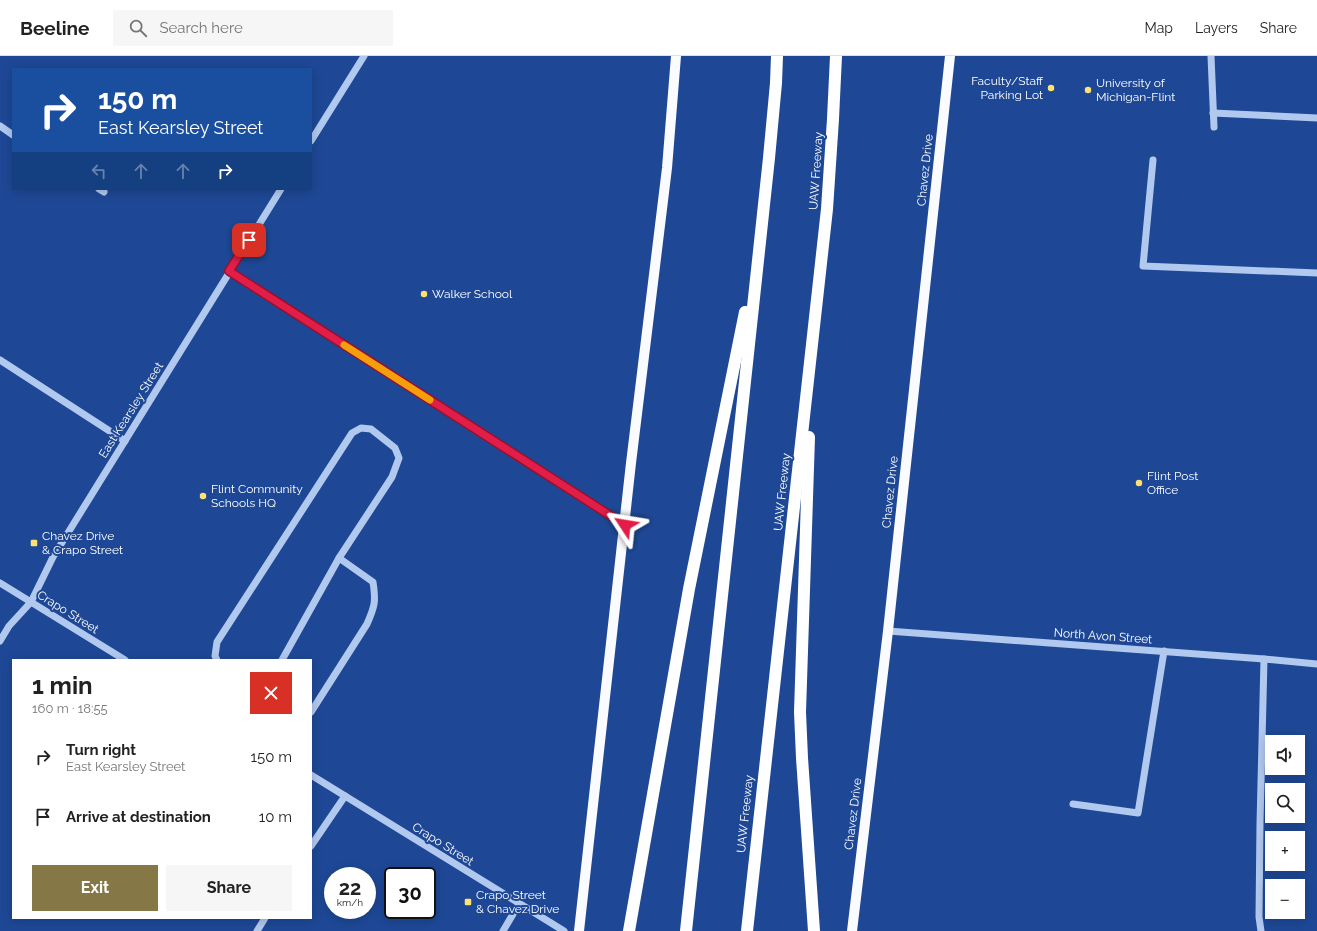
<!DOCTYPE html>
<html lang="en">
<head>
<meta charset="utf-8">
<style>
  :root { --surface:#fff; --page:#f6f6f6; --text:#222; --muted:#767676; --line:#e0e0e0; --accent:#857846 }
  body { margin:0; font-family:Raleway,sans-serif; background:var(--page); color:var(--text); height:100vh; display:flex; flex-direction:column; font-size:15px; white-space:nowrap }
  * { box-sizing:border-box; margin:0 }
  p { font-size:13px; color:var(--muted) }
  .icon { flex:none; width:22px; height:22px; fill:none; stroke:currentColor; stroke-width:2; stroke-linecap:round; stroke-linejoin:round }
  .map { position:relative; flex:1; overflow:hidden }
  .side { position:absolute; left:12px; top:603px; width:300px; height:260px; display:flex; flex-direction:column; background:var(--surface); border-radius:0px; box-shadow:0 2px 10px #0003 }
  .side>* { flex:none }
  .top-card { position:absolute; left:12px; top:12px; width:300px; height:122px; border-radius:0px; box-shadow:0 2px 10px #0003; background:#1a4fa0; color:#fff; overflow:hidden }
  .fabs { position:absolute; left:1265px; top:679px; display:grid; gap:8px }
  .fabs a { display:grid; place-items:center; width:40px; height:40px; border-radius:0px; background:var(--surface); box-shadow:0 2px 10px #0003; font-size:20px }
  .speed { position:absolute; left:324px; top:811px; display:flex; gap:8px; font-size:20px; font-weight:700; text-align:center }
  .speed>* { display:grid; place-content:center; width:52px; height:52px; border-radius:50%; background:var(--surface); box-shadow:0 2px 10px #0003; line-height:1 }
  .speed small { font-size:10px; font-weight:400 }
  .speed .limit { border:2px solid #111; border-radius:6px; background:#fff; color:#111 }
  .pin { position:absolute; display:grid; place-items:center; width:34px; height:34px; color:#fff; margin:-17px; border-radius:8px; box-shadow:0 2px 6px #0006 }
  .me { position:absolute; width:44px; margin:-22px; rotate:303deg; stroke-linejoin:round; filter:drop-shadow(0 0 3px #0008) }
  .turn { display:flex; align-items:center; gap:14px; height:84px; padding:0 20px; font-size:18px }
  .turn .icon { width:52px; height:52px; stroke-width:2.5 }
  .turn b { display:block; font-size:28px; line-height:34px }
  .lanes { display:flex; align-items:center; height:38px; padding:0 20px; background:#0003; justify-content:center; gap:20px; direction:ltr }
  .lanes .off { opacity:.35 }
  .round { display:grid; place-items:center; flex:none; width:42px; height:42px; border-radius:0px; background:var(--page) }
  .head { display:flex; align-items:center; justify-content:space-between; height:68px; padding:0 20px }
  h1 { font-size:24px; font-weight:700; line-height:30px }
  .cta { display:flex; gap:8px; margin-top:auto; padding:8px 20px }
  .cta a { flex:1; height:46px; border-radius:0px; background:var(--accent); color:#fff; font-size:16px; font-weight:700; line-height:46px; text-align:center }
  .cta a+a { background:var(--page); color:var(--text) }
  ul { padding:0; list-style:none }
  li { display:flex; align-items:center; gap:12px; height:60px; padding:0 20px }
  li div { flex:1 }
  li b { display:block; font-size:15px }
  li em { font-style:normal }
  header { display:flex; align-items:center; gap:24px; box-sizing:border-box; height:56px; padding:0 20px; background:var(--surface); border-bottom:1px solid var(--line) }
  header strong { font-size:19px }
  nav { display:flex; gap:22px; margin-inline-start:auto; font-size:14px }
  .search { width:280px; height:36px; background:var(--page); display:flex; align-items:center; gap:10px; box-sizing:border-box; padding:0 14px; border-radius:0px; color:var(--muted); font-size:15px }
  .map>svg:first-child { display:block }
  .lines { fill:none; stroke-linecap:round; stroke-linejoin:round }
  .minor { stroke:#b2c9ef; stroke-width:7 }
  .major { stroke:#fafbff; stroke-width:10 }
  .highway { stroke:#fff; stroke-width:12 }
  .route-casing { stroke:#92132f; stroke-width:10 }
  .route { stroke:#e11d48; stroke-width:7 }
  .slow { stroke:#f59e0b; stroke-width:7 }
  .poi-dot { fill:#fde171; stroke:#1e4896; stroke-width:1.5 }
  .labels { text-anchor:middle; dominant-baseline:central; stroke-width:4; stroke-linejoin:round; paint-order:stroke }
  .poi-label { font-size:12px; fill:#fff; stroke:#1e4896; text-anchor:start }
  .street-label { font-size:12px; fill:#fff; stroke:#1e4896 }
</style>
</head>
<body>
<header>
<strong>Beeline</strong>
<div class="search"><svg class="icon" aria-label="search" viewBox="0 0 24 24"><circle cx="10" cy="10" r="6"/><path d="M15 15l6 6"/></svg>Search here</div>
<nav><a>Map</a><a>Layers</a><a>Share</a></nav>
</header>
<div class="map">
<svg width="1317" height="875" viewBox="0 0 1317 875">
  <rect width="100%" height="100%" fill="#1e4896"/>
  <g class="lines">
    <g class="minor">
      <path d="M1211,0l3,71"/>
      <path d="M1213,57l104,5"/>
      <path d="M0,70l13,9"/>
      <path d="M311,85l53,-85"/>
      <path d="M1153,104l-10,106 174,7"/>
      <path d="M99,133l5,3"/>
      <path d="M229,215l396,254"/>
      <path d="M0,304l125,81"/>
      <path d="M0,527l125,77"/>
      <path d="M888,575l376,28 53,5"/>
      <path d="M0,585l9,-15 22,-24 22,-45 228,-368"/>
      <path d="M217,604l-2,-4 2,-14 135,-209 9,-5 10,1 24,19 4,10 -7,19 -53,81 -57,102"/>
      <path d="M311,656l56,-88c8,-18 9,-23 6,-42l-34,-24"/>
      <path d="M311,719l253,156"/>
      <path d="M1073,748l65,9 26,-162"/>
      <path d="M311,790l34,-50"/>
      <path d="M257,875l8,-13"/>
      <path d="M503,875l16,-27"/>
      <path d="M1261,875l-2,-14 1,-93 4,-165"/>
    </g>
    <g class="major">
      <path d="M579,875l52,-468 36,-295 9,-112"/>
      <path d="M852,875l36,-300 62,-575"/>
    </g>
    <g class="highway">
      <path d="M809,381l-9,275 2,46 12,173"/>
      <path d="M629,875l60,-342 56,-277"/>
      <path d="M686,875l83,-773 7,-75 1,-27"/>
      <path d="M747,875l80,-722 6,-90 3,-63"/>
    </g>
  </g>
  <g class="lines">
    <g class="route-casing">
      <path id="route" d="M249,184l-20,31 396,254"/>
    </g>
    <use href="#route" class="route"/>
    <path class="slow" d="M344,289l86,55"/>
  </g>
  <g class="poi-dot">
    <circle cx="1051" cy="32" r="4"/>
    <circle cx="1088" cy="34" r="4"/>
    <circle cx="424" cy="238" r="4"/>
    <circle cx="1139" cy="427" r="4"/>
    <circle cx="203" cy="440" r="4"/>
    <rect x="30" y="483" width="8" height="8" rx="2"/>
    <rect x="464" y="842" width="8" height="8" rx="2"/>
  </g>
  <g class="labels">
    <g class="poi-label">
      <text x="1043" y="25" text-anchor="end">Faculty/Staff<tspan x="1043" dy="14">Parking Lot</tspan></text>
      <text x="1096" y="27">University of<tspan x="1096" dy="14">Michigan-Flint</tspan></text>
      <text x="432" y="238">Walker School</text>
      <text x="1147" y="420">Flint Post<tspan x="1147" dy="14">Office</tspan></text>
      <text x="211" y="433">Flint Community<tspan x="211" dy="14">Schools HQ</tspan></text>
      <text x="42" y="480">Chavez Drive<tspan x="42" dy="14">&amp; Crapo Street</tspan></text>
      <text x="476" y="839">Crapo Street<tspan x="476" dy="14">&amp; Chavez Drive</tspan></text>
    </g>
    <g class="street-label">
      <text transform="translate(925 114) rotate(-84)">Chavez Drive</text>
      <text transform="translate(816 115) rotate(-86)">UAW Freeway</text>
      <text transform="translate(131 354) rotate(-58)">East Kearsley Street</text>
      <text transform="translate(782 436) rotate(-84)">UAW Freeway</text>
      <text transform="translate(890 436) rotate(-84)">Chavez Drive</text>
      <text transform="translate(68 556) rotate(32)">Crapo Street</text>
      <text transform="translate(1103 580) rotate(4)">North Avon Street</text>
      <text transform="translate(745 758) rotate(-84)">UAW Freeway</text>
      <text transform="translate(853 758) rotate(-83)">Chavez Drive</text>
      <text transform="translate(443 788) rotate(32)">Crapo Street</text>
    </g>
  </g>
</svg>
<div class="fabs">
<a><svg class="icon" aria-label="sound" viewBox="0 0 24 24"><path d="M4 9h4l5-4v14l-5-4H4zM17 9q2 3 0 6"/></svg></a>
<a><svg class="icon" aria-label="search" viewBox="0 0 24 24"><circle cx="10" cy="10" r="6"/><path d="M15 15l6 6"/></svg></a>
<a>+</a>
<a>−</a>
</div>
<div class="speed"><div>22<small>km/h</small></div><div class="limit">30</div></div>
<div class="pin" style="left:249px;top:184px;background:#d93025"><svg class="icon" aria-label="arrive" viewBox="0 0 24 24"><path d="M6 21V4h12l-3 4 3 4H6"/></svg></div>
<svg class="me" style="left:625px;top:469px" viewBox="-20 -20 40 40"><path d="M0-17L14 15 0 8-14 15z" fill="#e11d48" stroke="#fff" stroke-width="4"/></svg>
<div class="top-card">
<div class="turn"><svg class="icon" aria-label="right" viewBox="0 0 24 24"><path d="M7 20v-9h11M14 6l5 5-5 5"/></svg><div><b>150 m</b>East Kearsley Street</div></div>
<div class="lanes"><svg class="icon off" aria-label="left" viewBox="0 0 24 24"><path d="M17 20v-9H6M10 6l-5 5 5 5"/></svg><svg class="icon off" aria-label="ahead" viewBox="0 0 24 24"><path d="M12 20V5M6 11l6-6 6 6"/></svg><svg class="icon off" aria-label="ahead" viewBox="0 0 24 24"><path d="M12 20V5M6 11l6-6 6 6"/></svg><svg class="icon" aria-label="right" viewBox="0 0 24 24"><path d="M7 20v-9h11M14 6l5 5-5 5"/></svg></div>
</div>
<section class="side">
<div class="head"><div><h1>1 min</h1><p>160 m · 18:55</p></div><a class="round" style="background:#d93025;color:#fff"><svg class="icon" aria-label="close" viewBox="0 0 24 24"><path d="M6 6l12 12M18 6L6 18"/></svg></a></div>
<ul>
<li><svg class="icon" aria-label="right" viewBox="0 0 24 24"><path d="M7 20v-9h11M14 6l5 5-5 5"/></svg><div><b>Turn right</b><p>East Kearsley Street</p></div><em>150 m</em></li>
<li><svg class="icon" aria-label="arrive" viewBox="0 0 24 24"><path d="M6 21V4h12l-3 4 3 4H6"/></svg><div><b>Arrive at destination</b></div><em>10 m</em></li>
</ul>
<div class="cta"><a>Exit</a><a>Share</a></div>
</section>
</div>
</body>
</html>
